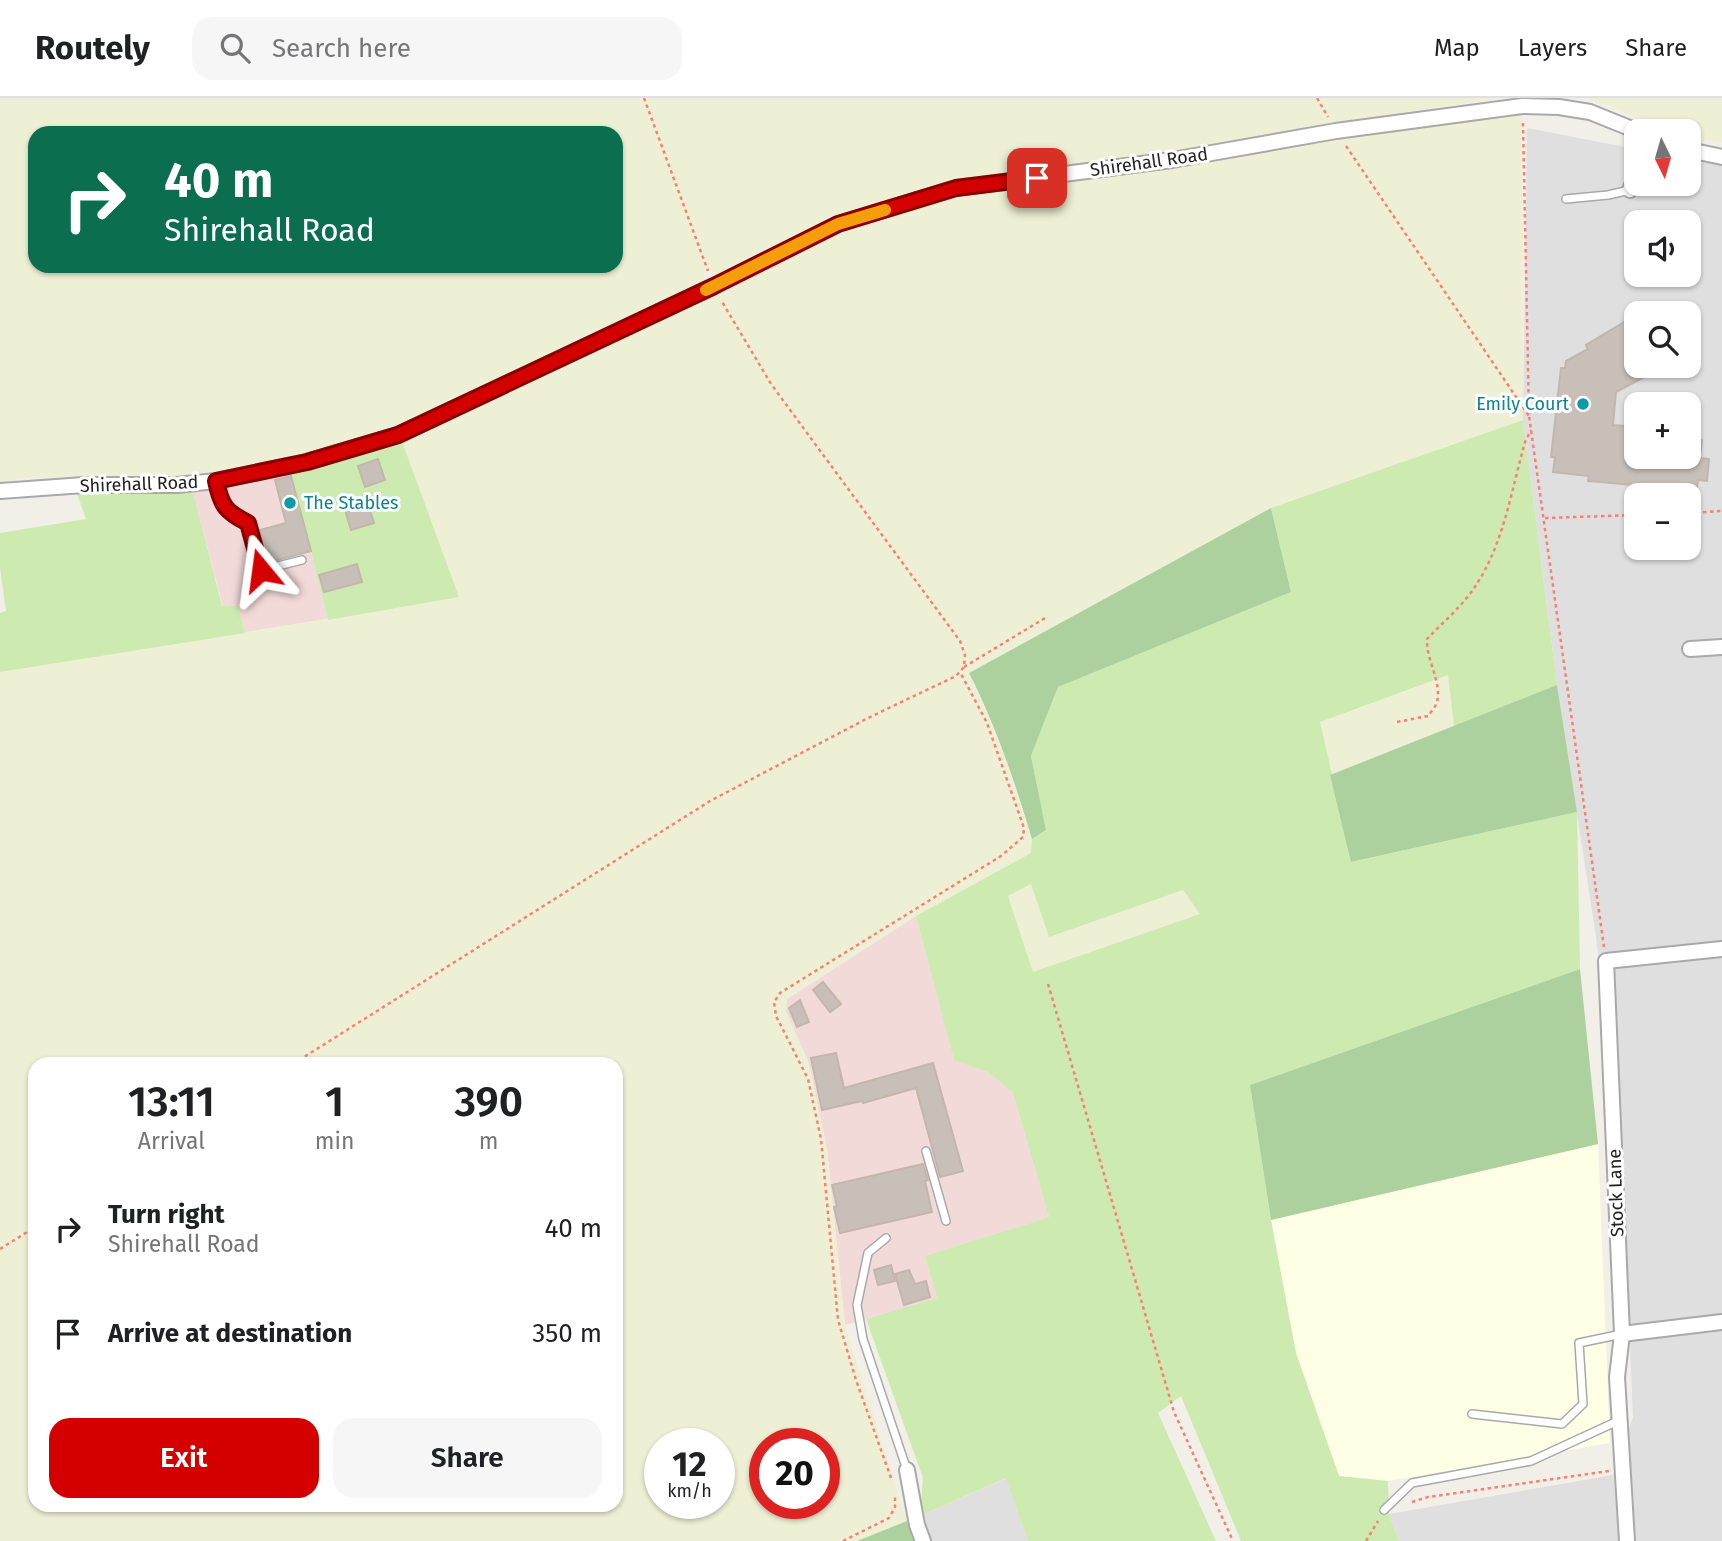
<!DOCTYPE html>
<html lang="en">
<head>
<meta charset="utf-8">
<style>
  :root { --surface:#fff; --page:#f6f6f6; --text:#202124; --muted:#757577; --line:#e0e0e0; --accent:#d40000 }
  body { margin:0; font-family:"Fira Sans",sans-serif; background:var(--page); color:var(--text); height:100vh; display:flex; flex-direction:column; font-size:26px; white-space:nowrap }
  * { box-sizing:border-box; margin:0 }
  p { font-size:23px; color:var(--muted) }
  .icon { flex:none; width:38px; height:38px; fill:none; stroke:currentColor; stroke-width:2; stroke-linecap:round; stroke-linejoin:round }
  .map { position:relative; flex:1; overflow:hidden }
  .details { position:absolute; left:28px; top:959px; width:595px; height:455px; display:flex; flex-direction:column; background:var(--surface); border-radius:21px; box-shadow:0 2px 5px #0004 }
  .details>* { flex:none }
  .top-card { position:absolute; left:28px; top:28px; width:595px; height:147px; border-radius:21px; box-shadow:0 2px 5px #0004; background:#0b6e4f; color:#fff; overflow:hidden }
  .needle { width:46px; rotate:175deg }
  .tools { position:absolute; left:1624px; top:21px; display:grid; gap:14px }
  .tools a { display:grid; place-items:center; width:77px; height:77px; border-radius:14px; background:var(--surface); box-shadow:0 2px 5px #0004; font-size:35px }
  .speed { position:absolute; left:644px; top:1330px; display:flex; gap:14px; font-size:35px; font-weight:700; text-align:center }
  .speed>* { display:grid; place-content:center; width:91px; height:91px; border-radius:50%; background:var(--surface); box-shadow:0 2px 5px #0004; line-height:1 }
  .speed small { font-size:18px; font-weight:400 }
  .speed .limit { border:10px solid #d22; background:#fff; color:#111 }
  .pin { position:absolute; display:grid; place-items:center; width:60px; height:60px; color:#fff; margin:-30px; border-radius:14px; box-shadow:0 4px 10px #0006 }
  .me { position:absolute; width:77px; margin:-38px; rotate:344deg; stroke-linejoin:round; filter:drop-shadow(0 0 5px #0008) }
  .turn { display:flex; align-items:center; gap:24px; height:147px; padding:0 21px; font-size:32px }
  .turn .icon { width:91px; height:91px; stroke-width:2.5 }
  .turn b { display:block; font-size:49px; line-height:60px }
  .eta { display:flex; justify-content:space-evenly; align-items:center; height:119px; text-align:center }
  .eta b { font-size:42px; font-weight:600; line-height:49px }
  .action { display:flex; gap:14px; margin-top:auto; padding:14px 21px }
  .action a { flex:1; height:80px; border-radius:21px; background:var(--accent); color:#fff; font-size:28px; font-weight:600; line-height:80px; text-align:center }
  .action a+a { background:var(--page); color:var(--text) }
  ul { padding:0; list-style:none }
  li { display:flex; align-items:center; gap:21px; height:105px; padding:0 21px }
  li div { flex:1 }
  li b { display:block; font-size:26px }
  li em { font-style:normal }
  header { display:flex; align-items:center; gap:42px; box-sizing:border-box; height:98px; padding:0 35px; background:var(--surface); border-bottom:2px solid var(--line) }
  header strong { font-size:33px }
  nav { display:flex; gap:38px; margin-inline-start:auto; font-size:24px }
  .search { width:490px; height:63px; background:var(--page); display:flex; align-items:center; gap:18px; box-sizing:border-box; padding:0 24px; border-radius:21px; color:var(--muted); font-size:26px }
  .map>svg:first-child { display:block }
  .residential { fill:#e0dfdf; fill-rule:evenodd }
  .commercial { fill:#f2dad9 }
  .education { fill:#ffffe5 }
  .farmland { fill:#eef0d5; fill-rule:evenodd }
  .grass { fill:#cdebb0; fill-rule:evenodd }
  .forest { fill:#add19e }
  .building { fill:#c7bfb8; stroke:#c4b6ab; stroke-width:2 }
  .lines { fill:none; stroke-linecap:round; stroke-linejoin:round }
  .lane-casing { stroke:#a9a9a9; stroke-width:10 }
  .street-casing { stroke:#a9a9a9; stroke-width:18 }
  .path { stroke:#fa8072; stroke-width:2.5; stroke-dasharray:3.5 3.5; stroke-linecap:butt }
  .lane { stroke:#fff; stroke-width:7 }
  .street { stroke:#fff; stroke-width:14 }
  .route-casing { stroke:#8a0000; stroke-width:18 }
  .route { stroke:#d40000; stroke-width:12 }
  .slow { stroke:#f59e0b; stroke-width:12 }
  .culture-dot { fill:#0f9aa8; stroke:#fff; stroke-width:2.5 }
  .labels { text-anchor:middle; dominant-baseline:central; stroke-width:6; stroke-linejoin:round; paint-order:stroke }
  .street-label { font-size:18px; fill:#222; stroke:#fff }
  .culture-label { font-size:18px; fill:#0d838f; stroke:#fff; text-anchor:end }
</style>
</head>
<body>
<header>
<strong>Routely</strong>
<div class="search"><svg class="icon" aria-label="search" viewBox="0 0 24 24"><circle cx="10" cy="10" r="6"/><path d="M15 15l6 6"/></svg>Search here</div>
<nav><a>Map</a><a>Layers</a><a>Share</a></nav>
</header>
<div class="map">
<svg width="1722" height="1443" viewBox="0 0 1722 1443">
  <rect width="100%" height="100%" fill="#f2efe9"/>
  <g class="residential">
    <path d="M1527,30l109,21v35h53v-27l33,7v1377h-323l-10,-27 224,-39 20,-58 -12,-267 -25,-213 -39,-252 -34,-265zM1636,124h53v53h-53zM1636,215h53v53h-53zM1636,306h53v53h-53zM1636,397h53v53h-53z"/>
    <path d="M1007,1380l21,63h-98l-10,-25z"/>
  </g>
  <g class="commercial">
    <path d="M291,375l37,147 -83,13 -7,-27 -15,1 -30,-115 37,-4z"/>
    <path d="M916,818l38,143 34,13 25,21 36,124 -123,39 11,42 -92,27 -18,-176 -42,-138 2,-12z"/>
  </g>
  <path class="education" d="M1598,1046l12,299 -222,38 -49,-5 -43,-123 -25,-133z"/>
  <g class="farmland">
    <path d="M0,0h1500l-79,12 -85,20 -380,58 -119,28 -120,60 -3,-1 -3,-5 -7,3 1,4 -4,8 -290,136 -33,12 -105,29 -53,10 -79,8 -59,-3 -57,1 -25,4zM35,35h581v133h-581z"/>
    <path d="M1587,0h135v45l-33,-7v-5h-15z"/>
    <path d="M1522,9l1,313 -252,88 -302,165 32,72 31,94 -1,14 -115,63 -129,83 -1,12 23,52 18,86 18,176 62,196 -50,20h-857v-869l459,-75 -56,-153 309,-149 129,-66 115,-40zM35,966h581v441h-581zM660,1346h59v59h-59zM765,1346h59v59h-59z"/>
    <path d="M1448,576l6,52 -124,49 -10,-54z"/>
    <path d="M1031,786l157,4 12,27 -167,58 -25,-77z"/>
  </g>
  <g class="grass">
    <path d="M1523,322l34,265 -103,41 -6,-51 -128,47 32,140 225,-50 3,157 -330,116 21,135 25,133 43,123 49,5 1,33 10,27h-158l-60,-145 -23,17 58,128h-188l-22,-63 -86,38 3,-38 -57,-159 71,-21 -12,-42 124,-39 -36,-124 -25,-21 -34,-12 -38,-144 115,-63 1,-14 14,-9 -15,-74 27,-69 233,-95 -20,-84zM1031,786l18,53 134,-47 17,24 -167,58 -25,-76z"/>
    <path d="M403,346l56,153 -131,23 -37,-147zM357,466l5,18 -37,10 -5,-17z"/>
    <path d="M76,393l117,1 29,114h16l7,27 -245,39v-59l6,-2 -6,-43v-35l86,-14z"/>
  </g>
  <g class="forest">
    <path d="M1271,410l20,84 -233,95 -27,69 15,74 -14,9c-17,-57 -36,-113 -63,-166z"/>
    <path d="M1557,587l20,127 -226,50 -21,-87z"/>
    <path d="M1580,871l18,175 -327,76 -21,-135z"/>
    <path d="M907,1423l7,20h-57z"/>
  </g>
  <g class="building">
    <path d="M1636,217v51h29l-49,26 -3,33 23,2v30h53v-19l13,2 -2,18 9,1 -2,22 -9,-1 -1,7 -13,-1 -1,4 -82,-8 -13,-1 1,-5 -36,-4 2,-15h-4l10,-89h4l1,-7 22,-12 -2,-4z"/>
    <path d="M378,361l7,21 -20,7 -7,-21z"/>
    <path d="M291,378l20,75 -45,12 -9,-32 29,-8 -11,-43z"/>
    <path d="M368,406l6,19 -23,7 -6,-20z"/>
    <path d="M357,466l5,18 -38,10 -5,-17z"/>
    <path d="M823,884l18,22 -11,8 -17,-22z"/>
    <path d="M800,902l9,22 -12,5 -8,-19z"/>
    <path d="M836,955l8,35 89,-25 30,108 -23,6 -24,-89 -53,15 -1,-2 -40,9 -11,-52z"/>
    <path d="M923,1066l5,16 -3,1 7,31 -92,21 -6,-26 3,-1 -5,-21z"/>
    <path d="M891,1167l4,16 -17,4 -4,-15z"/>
    <path d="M909,1172l6,14 11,-3 4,16 -26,8 -9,-31z"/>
  </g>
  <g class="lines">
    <g class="lane-casing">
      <g id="lane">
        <path d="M1566,101l42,-4 22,-5"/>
        <path d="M217,383c4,25 9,31 31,42l14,47 40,-10"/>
        <path d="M926,1053l20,70"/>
        <path d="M886,1140l-18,15 -11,52 6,34 44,131"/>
        <path d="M1472,1316l90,10 21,-20 -4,-61 43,-9"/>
        <path d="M1384,1412l28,-27 119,-22 89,-41"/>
      </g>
    </g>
    <g class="street-casing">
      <g id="street">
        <path d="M1689,52l33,7"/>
        <path d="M1630,92l6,-15"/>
        <path d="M0,393l84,-6h93l39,-4 91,-19 91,-27 316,-149 124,-62 118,-36 216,-28 164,-29 186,-25 37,1 31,5 47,19"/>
        <path d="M1690,551l32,-2"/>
        <path d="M1622,1236l100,-12"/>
        <path d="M907,1372l10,55 6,16"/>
        <path d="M1627,1443l-10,-164 5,-43 -16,-373 116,-12"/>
      </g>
    </g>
    <g class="path">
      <path d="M644,0l64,173"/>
      <path d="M1317,0l11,19"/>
      <path d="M1523,25l6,293 75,531"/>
      <path d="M1346,48l183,270"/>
      <path d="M1689,415l33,-2"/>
      <path d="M1545,420l91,-3"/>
      <path d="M964,569l81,-49"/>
      <path d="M1397,624l31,-6c3,-4 8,-10 9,-14 5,-20 -11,-42 -10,-63 17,-18 38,-35 51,-57 26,-41 34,-94 47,-140l6,-12"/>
      <path d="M1048,886l126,428 59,129"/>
      <path d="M293,966l417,-263 158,-83 88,-42 8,-9 1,-12 -5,-14 -189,-257 -50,-84"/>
      <path d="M0,1151l35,-22"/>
      <path d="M891,1380l-35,-98 -18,-60 -17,-181 -13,-60 -32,-63 -2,-14 6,-9 221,-137 22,-19 1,-9 -37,-105 -27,-51"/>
      <path d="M1412,1404l16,-5 181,-26"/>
      <path d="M843,1443l46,-23 6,-11v-12"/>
      <path d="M1366,1443l12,-20"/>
    </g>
    <use href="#lane" class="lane"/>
    <use href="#street" class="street"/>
  </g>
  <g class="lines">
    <g class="route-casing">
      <path id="route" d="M261,472l-13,-47c-22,-11 -27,-17 -32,-42l91,-19 91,-27 316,-149 124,-62 118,-36 81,-10"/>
    </g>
    <use href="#route" class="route"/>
    <path class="slow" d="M706,192l132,-66 47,-14"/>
  </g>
  <g class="culture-dot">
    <circle cx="1583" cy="306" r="7"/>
    <circle cx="290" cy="405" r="7"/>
  </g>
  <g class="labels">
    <g class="street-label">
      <text transform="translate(1149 64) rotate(-8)">Shirehall Road</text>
      <text transform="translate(139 386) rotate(-2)">Shirehall Road</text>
      <text transform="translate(1616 1095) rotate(-92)">Stock Lane</text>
    </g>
    <g class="culture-label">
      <text x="1569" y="306">Emily Court</text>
      <text x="304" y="405" text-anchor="start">The Stables</text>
    </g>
  </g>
</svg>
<div class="tools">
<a><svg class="needle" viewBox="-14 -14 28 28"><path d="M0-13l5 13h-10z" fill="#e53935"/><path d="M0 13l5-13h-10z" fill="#757577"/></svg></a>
<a><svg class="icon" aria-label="sound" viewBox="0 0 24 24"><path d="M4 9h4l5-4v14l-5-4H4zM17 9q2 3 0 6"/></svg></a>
<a><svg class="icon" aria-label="search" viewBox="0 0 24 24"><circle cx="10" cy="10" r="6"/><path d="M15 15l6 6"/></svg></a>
<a>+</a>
<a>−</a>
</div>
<div class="speed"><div>12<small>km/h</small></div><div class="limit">20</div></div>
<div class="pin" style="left:1037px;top:80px;background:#d93025"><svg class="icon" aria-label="arrive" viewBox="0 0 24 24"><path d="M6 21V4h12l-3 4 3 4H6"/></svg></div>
<svg class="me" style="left:261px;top:472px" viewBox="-20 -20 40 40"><path d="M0-17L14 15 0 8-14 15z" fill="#d40000" stroke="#fff" stroke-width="4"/></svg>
<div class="top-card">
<div class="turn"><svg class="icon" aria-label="right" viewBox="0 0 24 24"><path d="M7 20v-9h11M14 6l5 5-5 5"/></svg><div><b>40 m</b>Shirehall Road</div></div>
</div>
<section class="details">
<div class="eta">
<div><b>13:11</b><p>Arrival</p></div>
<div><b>1</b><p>min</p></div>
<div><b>390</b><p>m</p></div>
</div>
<ul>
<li><svg class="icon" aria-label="right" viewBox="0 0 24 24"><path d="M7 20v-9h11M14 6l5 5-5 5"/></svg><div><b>Turn right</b><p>Shirehall Road</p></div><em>40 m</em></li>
<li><svg class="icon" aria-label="arrive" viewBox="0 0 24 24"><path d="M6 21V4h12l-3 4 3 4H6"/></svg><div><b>Arrive at destination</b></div><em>350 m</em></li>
</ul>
<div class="action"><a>Exit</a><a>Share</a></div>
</section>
</div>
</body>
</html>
